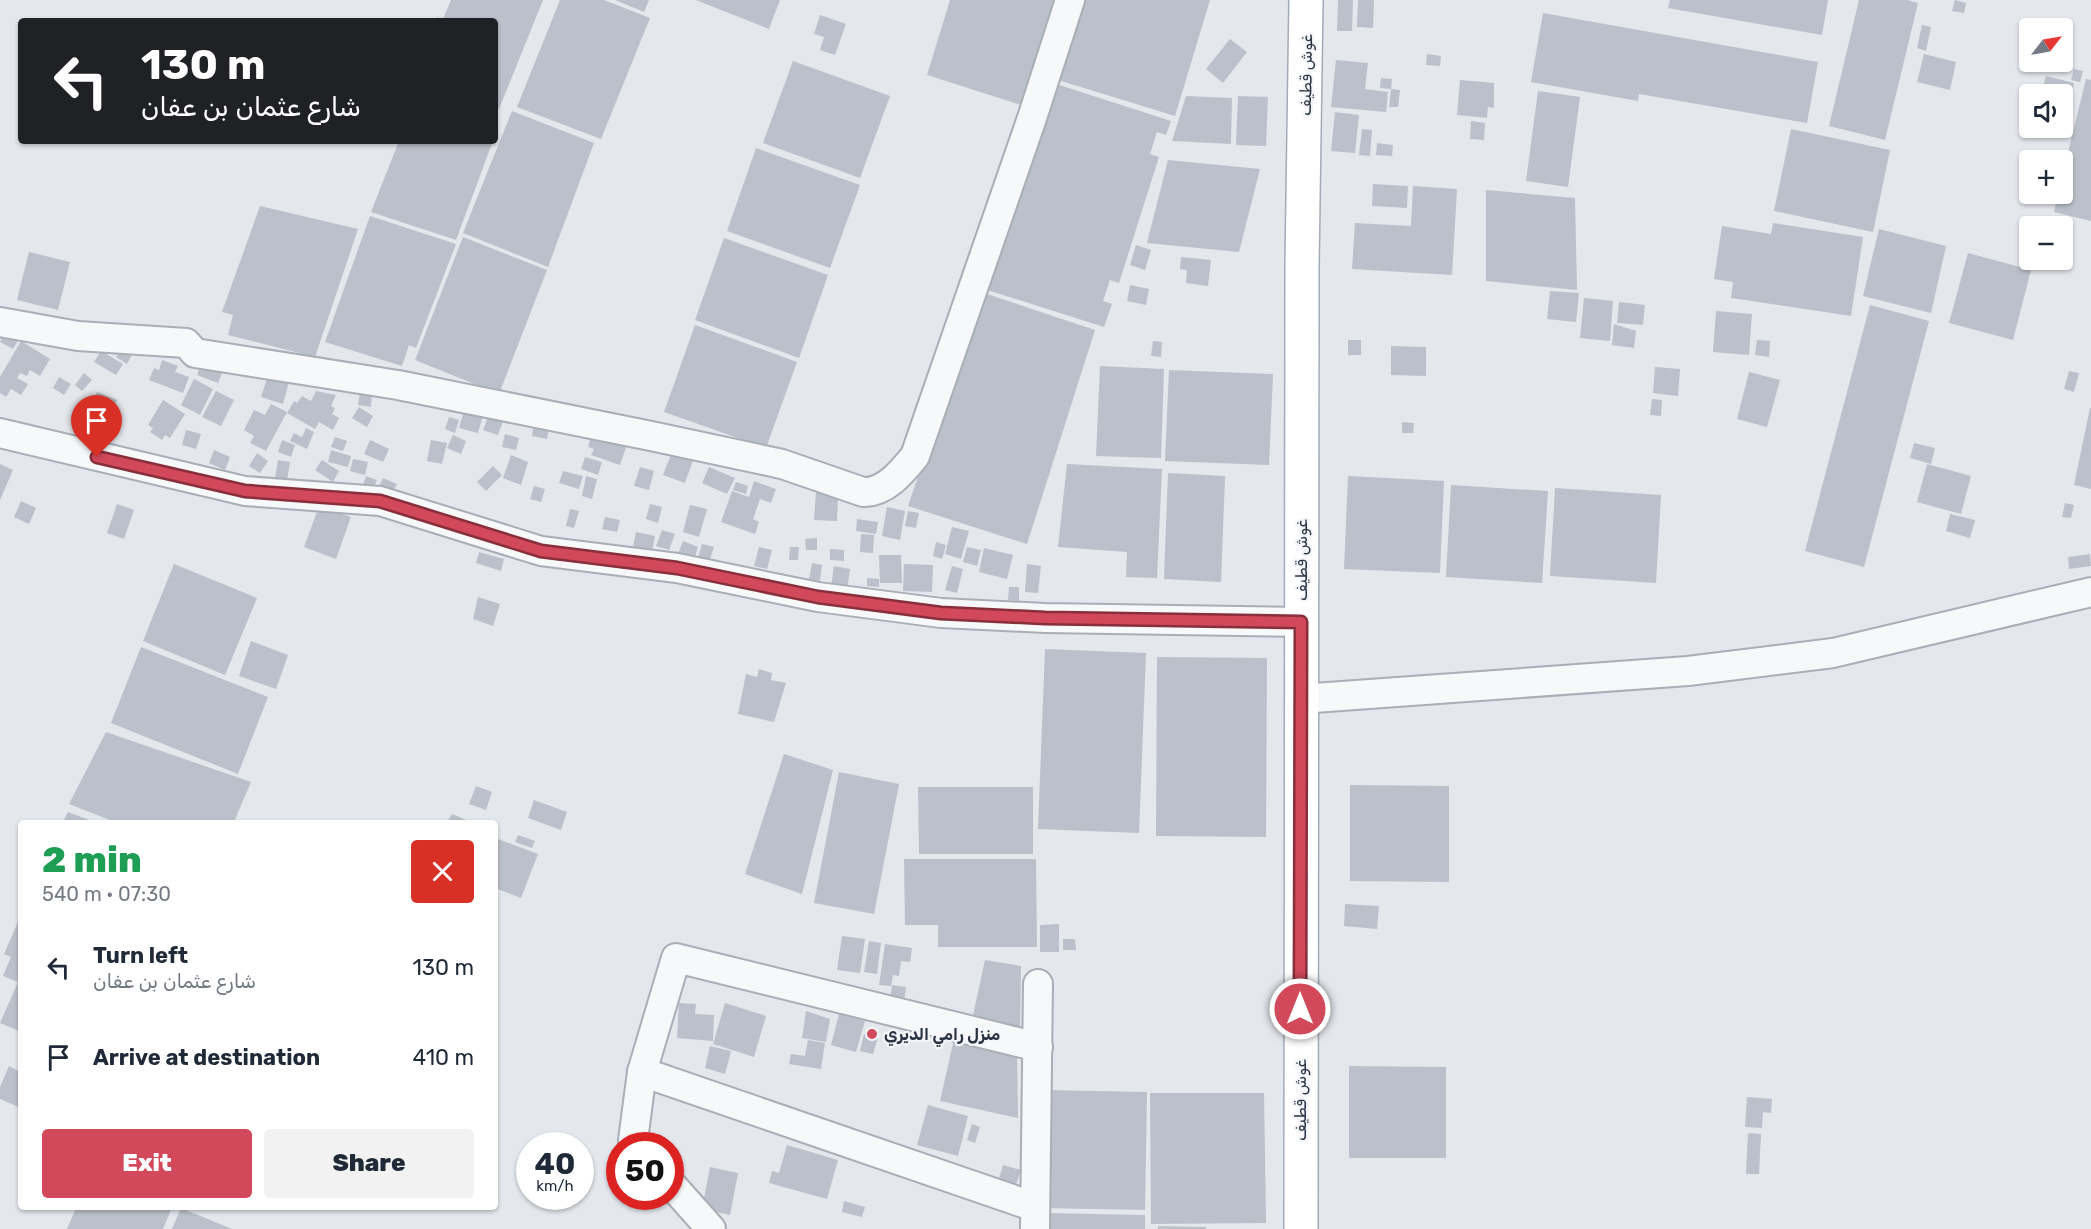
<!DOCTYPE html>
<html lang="en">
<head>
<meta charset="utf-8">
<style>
  :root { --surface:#fff; --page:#f2f2f3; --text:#1f2937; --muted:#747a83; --accent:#d1495b }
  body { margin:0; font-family:Rubik,Vazirmatn,sans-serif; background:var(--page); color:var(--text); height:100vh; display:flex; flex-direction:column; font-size:22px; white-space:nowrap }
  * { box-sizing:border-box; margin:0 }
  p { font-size:20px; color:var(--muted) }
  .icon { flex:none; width:33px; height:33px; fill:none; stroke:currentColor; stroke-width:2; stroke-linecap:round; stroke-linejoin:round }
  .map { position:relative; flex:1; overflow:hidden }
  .side { position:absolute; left:18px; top:820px; width:480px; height:390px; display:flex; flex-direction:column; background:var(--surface); border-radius:6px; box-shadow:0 2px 4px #0004 }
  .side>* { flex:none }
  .guide { position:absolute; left:18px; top:18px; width:480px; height:126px; border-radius:6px; box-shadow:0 2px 4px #0004; background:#202124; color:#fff; overflow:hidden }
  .needle { width:39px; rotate:59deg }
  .tools { position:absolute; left:2019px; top:18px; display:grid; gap:12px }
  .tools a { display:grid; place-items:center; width:54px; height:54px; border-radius:6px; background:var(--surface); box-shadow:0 2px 4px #0004; font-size:30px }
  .speed { position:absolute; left:516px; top:1132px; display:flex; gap:12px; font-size:30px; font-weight:700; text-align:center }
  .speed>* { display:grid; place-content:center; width:78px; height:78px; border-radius:50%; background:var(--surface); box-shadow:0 2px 4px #0004; line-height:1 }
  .speed small { font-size:15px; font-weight:400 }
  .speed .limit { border:9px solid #d22; background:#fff; color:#111 }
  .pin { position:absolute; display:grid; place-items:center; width:51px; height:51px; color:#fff; margin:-62px -26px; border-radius:50% 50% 50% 0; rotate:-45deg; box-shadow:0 0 6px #0007 }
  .pin .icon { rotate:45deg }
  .me { position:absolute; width:66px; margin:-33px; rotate:0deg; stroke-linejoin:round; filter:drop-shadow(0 0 4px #0008) }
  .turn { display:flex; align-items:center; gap:21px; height:126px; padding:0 24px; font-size:27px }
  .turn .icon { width:78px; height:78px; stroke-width:2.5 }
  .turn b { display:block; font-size:42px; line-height:51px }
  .round { display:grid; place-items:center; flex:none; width:63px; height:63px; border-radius:6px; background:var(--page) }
  .headline { display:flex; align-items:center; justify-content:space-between; height:102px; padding:0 24px }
  h1 { font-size:36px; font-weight:800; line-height:45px; color:#1e9e55 }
  .primary-button { display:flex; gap:12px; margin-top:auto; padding:12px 24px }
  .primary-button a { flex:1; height:69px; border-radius:6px; background:var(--accent); color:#fff; font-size:24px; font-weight:800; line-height:69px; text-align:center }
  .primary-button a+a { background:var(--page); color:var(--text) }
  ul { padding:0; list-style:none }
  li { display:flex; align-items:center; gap:18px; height:90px; padding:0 24px }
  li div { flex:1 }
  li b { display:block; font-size:22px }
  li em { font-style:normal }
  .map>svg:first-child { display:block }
  .building { fill:#bbc0ca }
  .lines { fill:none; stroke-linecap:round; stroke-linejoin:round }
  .minor-casing { stroke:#a9aeb7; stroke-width:32 }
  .major-casing { stroke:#a3abb8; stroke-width:36 }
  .minor { stroke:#f7f8fa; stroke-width:28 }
  .major { stroke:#fff; stroke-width:33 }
  .route-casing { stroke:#882f3b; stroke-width:15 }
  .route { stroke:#d1495b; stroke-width:10 }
  .poi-dot { fill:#d1495b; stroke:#f4f6f9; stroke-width:2 }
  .labels { text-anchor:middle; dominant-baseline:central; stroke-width:4.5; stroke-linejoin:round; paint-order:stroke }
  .street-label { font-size:16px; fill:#2b3445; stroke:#f4f6f9 }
  .poi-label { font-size:16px; font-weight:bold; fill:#2b3445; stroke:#f4f6f9; text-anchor:start }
</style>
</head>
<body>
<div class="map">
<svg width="2091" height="1229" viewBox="0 0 2091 1229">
  <rect width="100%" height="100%" fill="#e4e7ec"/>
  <g class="building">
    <path d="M451,0h92l-44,109 -4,-2v-86h-60l2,-4 6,2z"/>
    <path d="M560,0h44l46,18 -49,121 -84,-32z"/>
    <path d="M615,0h34l-5,12z"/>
    <path d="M696,0h84l-11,29z"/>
    <path d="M950,0h115l-34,108 -104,-33z"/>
    <path d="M1082,0h128l-35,116 -117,-36z"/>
    <path d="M1338,0h15l-1,31h-15z"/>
    <path d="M1358,0h16l-1,28 -16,-1z"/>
    <path d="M1670,0h158l-6,35 -154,-27z"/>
    <path d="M1859,0h48l11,3 -33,137 -56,-14z"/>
    <path d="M1955,0l11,3 -2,10 -12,-2z"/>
    <path d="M1543,13l275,49 -11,61 -168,-29 -1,7 -107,-19z"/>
    <path d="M820,15l26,9 -11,31 -15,-5 4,-13 -10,-3z"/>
    <path d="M1922,25l9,2 -5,24 -9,-3z"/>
    <path d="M1230,39l17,13 -24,31 -17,-14z"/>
    <path d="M1427,54l14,2 -1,10 -14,-1z"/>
    <path d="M1924,54l32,8 -6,28 -33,-8z"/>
    <path d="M1336,60l32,3 -3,26 23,3 -2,20 -55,-5z"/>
    <path d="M793,61l97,35 -30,82 -97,-35z"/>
    <path d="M2074,69l9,2 -3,11 -9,-2z"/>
    <path d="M2046,76l28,7 -3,14 -29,-7z"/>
    <path d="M1381,78l11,1 -1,10 -11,-1z"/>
    <path d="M2086,79l5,1v141l-37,-9 4,-18h4v-17z"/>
    <path d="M1460,80l34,3v25l-6,-1 -1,11 -30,-3z"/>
    <path d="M1047,81l124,40 -5,14 -9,-3 -7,22 9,3 -40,126 -9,-3 -7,21 9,3 -8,23 -123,-39z"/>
    <path d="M1391,89l9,1 -2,17h-9z"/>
    <path d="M1538,91l42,6 -12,90 -42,-6z"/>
    <path d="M1186,96l46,2 -1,46 -59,-3z"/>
    <path d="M1238,96l30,1 -2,49 -30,-1z"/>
    <path d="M512,111l82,32 -46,124 -85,-34z"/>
    <path d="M1335,112l24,3 -4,38 -24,-2z"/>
    <path d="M1471,121l14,2 -1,17 -14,-1z"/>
    <path d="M1362,129l10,1 -2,26 -11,-1z"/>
    <path d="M1791,129l99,21 -17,82 -99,-21z"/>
    <path d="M399,141h94l-37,99 -85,-28z"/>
    <path d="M1377,143l16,2 -1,11 -16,-1z"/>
    <path d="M756,148l104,37 -30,83 -103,-37z"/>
    <path d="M1168,160l92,9 -21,83 -92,-9z"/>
    <path d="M1373,184l35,2 -1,22 -35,-2z"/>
    <path d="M1413,186l44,3 -5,86 -100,-6 3,-46 56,3z"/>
    <path d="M1486,190l89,8 2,92 -91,-9z"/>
    <path d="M260,206l98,23 -43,128 -87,-22 5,-20 -11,-3z"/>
    <path d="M370,216l86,28 -40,104 -7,-3 -7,21 -77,-24z"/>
    <path d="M1773,223l90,14 -12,79 -120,-18 2,-16 -19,-3 8,-53 49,8z"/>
    <path d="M1879,229l67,17 -15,67 -68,-17z"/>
    <path d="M463,237l84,33 -48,124 -84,-34z"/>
    <path d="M724,238l104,37 -29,83 -104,-38z"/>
    <path d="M1136,245l15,5 -6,20 -15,-5z"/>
    <path d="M29,252l41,10 -12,48 -41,-10z"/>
    <path d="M1968,253l63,17 -18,70 -64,-17z"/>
    <path d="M1181,257l30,3 -3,26 -22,-3 1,-13 -7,-1z"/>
    <path d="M1130,285l19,4 -3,16 -19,-4z"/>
    <path d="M1550,291l29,2 -3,29 -29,-3z"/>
    <path d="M981,292l114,38 -68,214 -119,-38z"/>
    <path d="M1584,298l29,3 -3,40 -30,-3z"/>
    <path d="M1619,302l26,3 -2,20 -26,-2z"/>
    <path d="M1870,305l59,16 -65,246 -59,-16z"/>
    <path d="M1716,311l36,3 -3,41 -36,-3z"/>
    <path d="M1614,324l22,7 -2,17 -22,-3z"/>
    <path d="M695,325l102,37 -31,86 -102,-36z"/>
    <path d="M5,330l14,9 -6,10 -13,-7z"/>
    <rect x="1348" y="340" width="13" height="15"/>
    <path d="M1757,340l13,1 -1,16 -14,-2z"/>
    <path d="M21,341l29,18 -10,17 -10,-6 -3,6 -7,-3 -3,5 11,6 -7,11 -10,-6 -5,8 -6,-4v-16z"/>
    <path d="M1153,341l9,1 -1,15 -10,-1z"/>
    <path d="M1391,346l35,1v29l-35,-1z"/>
    <path d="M122,347l11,6 -6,11 -11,-7z"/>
    <path d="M101,351l22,13 -7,11 -22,-13z"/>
    <path d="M162,360l16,6 -3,6 14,5 -6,16 -34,-13 5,-12 5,2z"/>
    <path d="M203,360l21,8 -6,15 -21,-8z"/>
    <path d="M1100,366l64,3 -3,89 -65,-2z"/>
    <path d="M1655,367l25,2 -2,27 -25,-3z"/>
    <path d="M1169,370l104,4 -4,91 -104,-4z"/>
    <path d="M2069,371l10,2 -5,19 -10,-3z"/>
    <path d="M1749,372l31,8 -13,47 -30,-8z"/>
    <path d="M84,373l8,7 -10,11 -7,-6z"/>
    <path d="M268,375l21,7 -6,22 -22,-7z"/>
    <path d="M59,377l12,7 -7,11 -11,-7z"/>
    <path d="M194,379l19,10 -13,26 -19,-10z"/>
    <path d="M216,391l18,9 -13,26 -19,-9z"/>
    <path d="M316,391l20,4 -5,11 4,2 -3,6 7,4 -6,12 -14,-8 -4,7 -28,-16 7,-12 3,2 5,-7 9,5z"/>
    <path d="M97,392l20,8 -6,14 -20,-9z"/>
    <path d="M360,392l12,2 -1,13 -13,-2z"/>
    <path d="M1652,399l10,1 -1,16 -11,-1z"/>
    <path d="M163,400l22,14 -15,24 -5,-3 -3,5 -12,-8 3,-4 -5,-3z"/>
    <path d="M271,404l16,8 -21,39 -16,-8 4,-7 -10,-6 10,-20 11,5z"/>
    <path d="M88,407l24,10 -7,18 -24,-10z"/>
    <path d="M359,407l14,9 -6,11 -15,-9z"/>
    <path d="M465,407l19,5 -6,21 -19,-5z"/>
    <path d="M2090,408h1v81l-17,-4z"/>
    <path d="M489,414l15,5 -6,16 -15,-5z"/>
    <path d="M449,417l10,3 -4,13 -10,-4z"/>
    <path d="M534,421l16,2 -3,16 -15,-3z"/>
    <path d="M1402,422l12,1 -1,10h-11z"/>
    <path d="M306,428l8,4 -7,17 -17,-8 4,-8 8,4z"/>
    <path d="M593,429l36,9 -9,27 -29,-10 3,-6 -6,-2z"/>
    <path d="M186,430l15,4 -5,15 -14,-4z"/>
    <path d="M505,434l14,4 -3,12 -14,-3z"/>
    <path d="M453,435l13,6 -5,13 -14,-6z"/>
    <path d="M335,437l12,4 -4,10 -12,-4z"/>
    <path d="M282,440l13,5 -4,12 -13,-5z"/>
    <path d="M370,440l19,9 -6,13 -19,-8z"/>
    <path d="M431,440l16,3 -5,21 -15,-3z"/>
    <path d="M1914,443l21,5 -4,16 -21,-6z"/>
    <path d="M214,450l16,7 -5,13 -16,-7z"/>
    <path d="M331,450l20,6 -3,11 -20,-5z"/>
    <path d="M672,452l21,8 -8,23 -22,-8z"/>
    <path d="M257,453l11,8 -8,12 -11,-7z"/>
    <path d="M511,455l17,7 -7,23 -18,-7z"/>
    <path d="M585,457l17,5 -4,13 -17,-6z"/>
    <path d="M353,459l15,3 -3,13 -15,-4z"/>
    <path d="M278,460l12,2 -3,18 -12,-2z"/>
    <path d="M322,460l17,11 -6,11 -18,-12z"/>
    <path d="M0,464l13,6 -13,30z"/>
    <path d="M1067,464l95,5 -5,109 -31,-1 1,-25 -69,-5z"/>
    <path d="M1927,464l44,12 -10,38 -44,-12z"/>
    <path d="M493,466l9,9 -16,16 -9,-9z"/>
    <path d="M640,467l14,4 -5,19 -15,-4z"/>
    <path d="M709,467l26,11 -8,16 -25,-11z"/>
    <path d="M563,471l20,5 -4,13 -20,-6z"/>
    <path d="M1168,473l57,3 -4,106 -57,-3z"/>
    <path d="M366,476l11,4 -4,9 -10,-4z"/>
    <path d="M586,476l11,3 -5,20 -10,-3z"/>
    <path d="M1348,476l96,5 -4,92 -96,-4z"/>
    <path d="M383,478l14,6 -5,10 -14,-6z"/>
    <path d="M754,481l22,8 -5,14 -11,-4 -7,20 6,3 -4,12 -34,-12 11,-31 17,6z"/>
    <path d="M736,482l12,4 -2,8 -13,-4z"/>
    <path d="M1451,485l97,6 -6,92 -96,-6z"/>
    <path d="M534,486l11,3 -4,13 -11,-3z"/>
    <path d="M1555,488l106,7 -5,88 -106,-7z"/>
    <path d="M816,492l22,2 -1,27 -23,-1z"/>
    <path d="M21,501l15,7 -7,16 -15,-7z"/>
    <path d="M2065,503l9,2 -3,13 -9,-1z"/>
    <path d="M117,504l17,6 -10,29 -17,-6z"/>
    <path d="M650,504l12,3 -4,16 -12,-4z"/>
    <path d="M690,505l17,4 -8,28 -16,-5z"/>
    <path d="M319,506l32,11 -15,42 -32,-12z"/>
    <path d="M887,507l18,4 -5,29 -18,-4z"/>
    <path d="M570,509l9,2 -5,17 -8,-2z"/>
    <path d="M908,511l11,2 -3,15 -11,-2z"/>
    <path d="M1950,514l25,6 -5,18 -24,-7z"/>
    <path d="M605,517l15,3 -3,12 -15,-3z"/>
    <path d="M857,519l21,3 -2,12 -20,-3z"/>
    <path d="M952,527l17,4 -8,28 -16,-5z"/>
    <path d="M662,530l13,4 -6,16 -13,-4z"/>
    <path d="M636,532l19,4 -3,15 -19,-4z"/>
    <path d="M861,534l13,1 -1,18 -13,-1z"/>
    <path d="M817,538v12h-11l-1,-11z"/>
    <path d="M683,541l15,6 -4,13 -16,-6z"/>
    <path d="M936,542l10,3 -4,14 -9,-3z"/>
    <path d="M702,544l12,3 -6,18 -11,-4z"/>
    <path d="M759,547l13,3 -5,19 -13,-3z"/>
    <path d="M790,547h9l-1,13h-9z"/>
    <path d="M967,547l14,3 -4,16 -14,-4z"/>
    <path d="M984,548l29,7 -6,24 -28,-7z"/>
    <path d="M830,549l14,1v11l-14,-1z"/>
    <path d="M479,552l25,7 -3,12 -25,-8z"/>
    <path d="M2090,554l1,12 -22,3 -1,-12z"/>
    <path d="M879,555h22l1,28h-22z"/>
    <path d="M812,563l10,2 -2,16 -11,-2z"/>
    <path d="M174,564l83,34 -32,77 -82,-34z"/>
    <path d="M904,564l29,1 -1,27 -29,-1z"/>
    <path d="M1027,564l14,2 -3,27 -13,-1z"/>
    <path d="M834,566l16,3 -3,21 -16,-3z"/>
    <path d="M952,566l11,3 -6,24 -12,-3z"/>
    <path d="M867,578l12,1v8l-12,-1z"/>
    <path d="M1009,587h10v14l-11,-1z"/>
    <path d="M478,597l22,7 -7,22 -20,-7z"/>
    <path d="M251,641l37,14 -12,34 -37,-13z"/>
    <path d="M141,647l127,50 -30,77 -127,-51z"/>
    <path d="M1045,649l101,4 -7,180 -101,-4z"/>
    <path d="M1157,657l110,1 -1,179 -110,-1z"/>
    <path d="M759,669l13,4 -1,7 15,3 -12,39 -36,-8 8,-40 11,3z"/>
    <path d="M106,732l145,50 -18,42h-113l-51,-20z"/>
    <path d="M784,754l49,16 -31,124 -57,-20z"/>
    <path d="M839,772l60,12 -25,130 -60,-11z"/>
    <path d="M1350,785l99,1v96l-99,-1z"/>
    <path d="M476,786l16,6 -6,18 -17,-6z"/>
    <path d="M918,787h115v67h-114z"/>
    <path d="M534,800l33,12 -6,18 -33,-12z"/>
    <path d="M68,812l29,11 -1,1h-34z"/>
    <path d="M452,814l19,8 -1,2h-24z"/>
    <path d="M518,835l17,6 -3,7 -17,-6z"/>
    <path d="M495,838l43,16 -17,44 -26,-10z"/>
    <path d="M904,859h132l1,88h-99v-22h-33z"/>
    <path d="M1345,904l34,2 -2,23 -33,-3z"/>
    <path d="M21,915v117l-21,-9 18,-41 -15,-6 8,-19 -7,-3z"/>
    <path d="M1059,924v28h-19v-27z"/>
    <path d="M842,936l23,3 -5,34 -23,-3z"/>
    <path d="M1063,939h12l1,11h-13z"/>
    <path d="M869,941l12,2 -4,31 -13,-2z"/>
    <path d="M885,944l27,4 -2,14 -9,-1 -2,15 -6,-1 -2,11 -12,-1z"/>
    <path d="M985,960l36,6 -1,65 -48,-11z"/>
    <path d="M892,985l14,2 -3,22 -14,-2z"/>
    <path d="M679,1003l17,1 -1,10 19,1 -1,26 -36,-3z"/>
    <path d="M725,1003l41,13 -12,41 -41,-13z"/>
    <path d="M806,1011l24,8 -4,23 -24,-4z"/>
    <path d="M839,1014l26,7 -9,31 -25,-7z"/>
    <path d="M864,1034l14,3 -5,17 -13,-3z"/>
    <path d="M954,1039l63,14 1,65 -78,-17z"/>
    <path d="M808,1040l17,3 -4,26 -32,-5 2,-10 14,2z"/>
    <path d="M710,1046l21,5 -6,23 -20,-6z"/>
    <path d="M9,1066l12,6v36l-21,-9v-12z"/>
    <path d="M1349,1066l97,1v91h-97z"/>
    <path d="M1045,1090l102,2 -2,118 -102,-2z"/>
    <path d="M1150,1093h114l2,130 -115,1z"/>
    <path d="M1747,1097l25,2 -1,14 -8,-1 -1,16 -17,-1z"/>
    <path d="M928,1105l40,11 -10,40 -41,-11z"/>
    <path d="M972,1124l8,3 -5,16 -8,-3z"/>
    <path d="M1748,1133l13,1 -2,40h-13z"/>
    <path d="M787,1145l51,15 -11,39 -58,-16 3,-12 7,2z"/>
    <path d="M1003,1165l18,5 -5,15 -17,-6z"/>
    <path d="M710,1167l28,6 -8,42 -28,-6z"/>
    <path d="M844,1201l21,6 -3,10 -20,-5z"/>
    <path d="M76,1208h90l5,2 -8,19h-96z"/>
    <path d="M181,1208l51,21h-60z"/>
    <path d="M1048,1213l97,2v14h-97z"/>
    <path d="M1158,1226l48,1v2h-48z"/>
  </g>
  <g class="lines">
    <g class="minor-casing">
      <g id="minor">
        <path d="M0,322l78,14 108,7 9,10 203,32 253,51 131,28 81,28c22,1 39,-20 52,-36l117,-338 38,-118"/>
        <path d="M0,433l245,58 135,10 161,50 136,17 141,29 123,16 104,5 256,4"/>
        <path d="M1300,699l388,-28 145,-18 258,-61"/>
        <path d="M642,1072l393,135"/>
        <path d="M638,1146l-5,-6 9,-68 34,-114 362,89"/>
        <path d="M670,1183l41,46"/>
        <path d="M1035,1229l3,-245"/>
      </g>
    </g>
    <g class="major-casing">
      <path id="major" d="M1301,1229l1,-963 4,-266"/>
    </g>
    <use href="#minor" class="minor"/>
    <use href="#major" class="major"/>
  </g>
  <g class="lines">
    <g class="route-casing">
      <path id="route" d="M97,457l148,34 135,10 161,50 136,17 141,29 123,16 104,5 256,4 -1,387"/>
    </g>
    <use href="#route" class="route"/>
  </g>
  <circle class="poi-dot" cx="872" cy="1034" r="6"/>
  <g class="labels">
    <g class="street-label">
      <text transform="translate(1306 75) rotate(-89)">غوش قطيف</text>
      <text transform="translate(1301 560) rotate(-90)">غوش قطيف</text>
      <text transform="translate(1300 1100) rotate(-90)">غوش قطيف</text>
    </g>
    <g class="poi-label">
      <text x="884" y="1034">منزل رامي الديري</text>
    </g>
  </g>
</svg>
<div class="tools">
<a><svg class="needle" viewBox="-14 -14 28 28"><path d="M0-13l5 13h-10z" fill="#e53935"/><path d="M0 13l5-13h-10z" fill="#747a83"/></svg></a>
<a><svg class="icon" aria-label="sound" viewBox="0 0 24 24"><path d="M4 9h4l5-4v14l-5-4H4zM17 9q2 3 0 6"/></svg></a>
<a>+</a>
<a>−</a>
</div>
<div class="speed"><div>40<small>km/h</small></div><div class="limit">50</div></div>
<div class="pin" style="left:97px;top:457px;background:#d93025"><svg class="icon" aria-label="arrive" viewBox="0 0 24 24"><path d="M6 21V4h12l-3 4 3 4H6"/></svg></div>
<svg class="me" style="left:1300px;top:1009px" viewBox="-20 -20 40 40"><circle r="17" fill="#d1495b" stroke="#fff" stroke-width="3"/><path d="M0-11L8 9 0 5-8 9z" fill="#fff"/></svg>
<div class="guide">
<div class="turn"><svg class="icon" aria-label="left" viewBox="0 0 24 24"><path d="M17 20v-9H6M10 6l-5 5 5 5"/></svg><div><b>130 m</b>شارع عثمان بن عفان</div></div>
</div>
<section class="side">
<div class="headline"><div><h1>2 min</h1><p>540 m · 07:30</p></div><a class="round" style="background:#d93025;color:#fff"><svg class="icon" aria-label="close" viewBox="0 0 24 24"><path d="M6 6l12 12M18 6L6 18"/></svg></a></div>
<ul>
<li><svg class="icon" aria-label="left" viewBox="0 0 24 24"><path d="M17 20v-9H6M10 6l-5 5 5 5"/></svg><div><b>Turn left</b><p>شارع عثمان بن عفان</p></div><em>130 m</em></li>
<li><svg class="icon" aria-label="arrive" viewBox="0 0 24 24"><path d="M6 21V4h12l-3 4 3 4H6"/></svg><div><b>Arrive at destination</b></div><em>410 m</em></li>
</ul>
<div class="primary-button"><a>Exit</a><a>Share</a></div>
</section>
</div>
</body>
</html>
